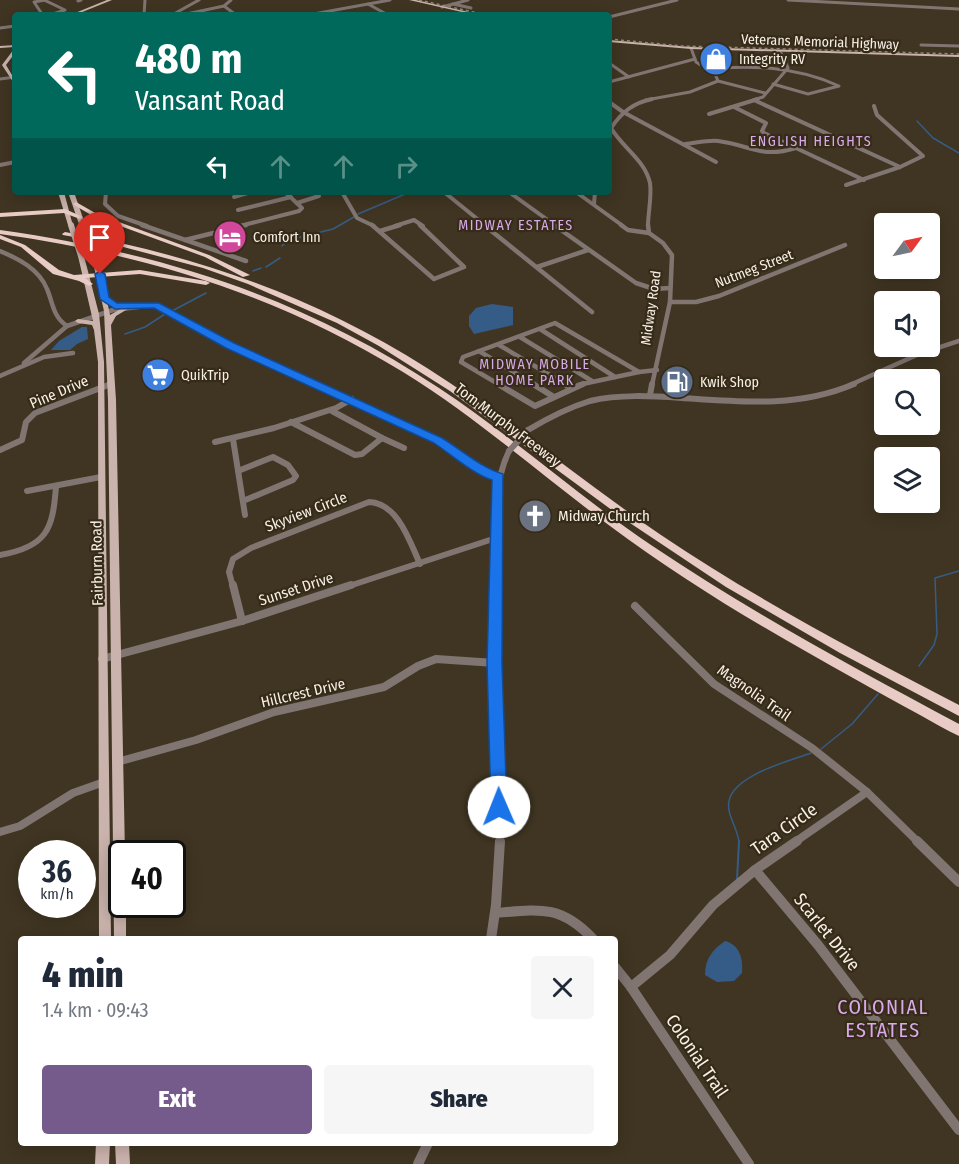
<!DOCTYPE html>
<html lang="en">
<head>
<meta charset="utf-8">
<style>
  :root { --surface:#fff; --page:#f6f6f7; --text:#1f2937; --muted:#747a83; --accent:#745b8c }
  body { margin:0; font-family:"Fira Sans Condensed",sans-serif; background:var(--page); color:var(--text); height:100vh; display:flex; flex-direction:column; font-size:22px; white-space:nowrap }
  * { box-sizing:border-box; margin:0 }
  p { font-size:20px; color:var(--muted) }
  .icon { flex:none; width:33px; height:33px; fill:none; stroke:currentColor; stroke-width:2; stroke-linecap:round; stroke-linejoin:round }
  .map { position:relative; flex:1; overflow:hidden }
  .drawer { position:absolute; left:18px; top:936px; width:600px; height:210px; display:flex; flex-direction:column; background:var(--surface); border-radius:6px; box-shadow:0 3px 15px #0003 }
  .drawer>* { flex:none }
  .top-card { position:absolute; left:12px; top:12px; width:600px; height:183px; border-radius:6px; box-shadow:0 3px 15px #0003; background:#00695c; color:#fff; overflow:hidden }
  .needle { width:39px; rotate:57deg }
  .controls { position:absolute; left:874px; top:213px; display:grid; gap:12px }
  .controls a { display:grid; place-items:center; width:66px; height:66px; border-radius:6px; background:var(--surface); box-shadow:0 3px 15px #0003; font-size:30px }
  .speed { position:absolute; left:18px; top:840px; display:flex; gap:12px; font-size:30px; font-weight:700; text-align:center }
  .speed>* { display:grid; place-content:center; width:78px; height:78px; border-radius:50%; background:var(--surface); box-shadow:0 3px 15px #0003; line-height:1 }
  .speed small { font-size:15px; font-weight:400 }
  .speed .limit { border:3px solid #111; border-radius:9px; background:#fff; color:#111 }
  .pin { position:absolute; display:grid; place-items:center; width:51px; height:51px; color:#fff; margin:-62px -26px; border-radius:50% 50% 50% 0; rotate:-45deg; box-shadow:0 0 6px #0007 }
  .pin .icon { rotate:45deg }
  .me { position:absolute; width:66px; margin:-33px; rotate:359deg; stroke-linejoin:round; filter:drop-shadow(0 0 4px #0008) }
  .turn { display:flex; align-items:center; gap:21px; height:126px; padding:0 24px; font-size:27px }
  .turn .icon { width:78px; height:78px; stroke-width:2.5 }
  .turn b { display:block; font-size:42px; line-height:51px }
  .lanes { display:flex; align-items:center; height:57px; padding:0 24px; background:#0003; justify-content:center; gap:30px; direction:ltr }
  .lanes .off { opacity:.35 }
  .round { display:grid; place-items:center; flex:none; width:63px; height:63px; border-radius:6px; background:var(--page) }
  .headline { display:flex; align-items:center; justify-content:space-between; height:102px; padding:0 24px }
  h1 { font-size:36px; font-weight:800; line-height:45px }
  .button { display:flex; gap:12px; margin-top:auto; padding:12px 24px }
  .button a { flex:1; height:69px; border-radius:6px; background:var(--accent); color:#fff; font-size:24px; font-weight:800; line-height:69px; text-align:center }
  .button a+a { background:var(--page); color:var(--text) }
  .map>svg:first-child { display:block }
  .water { fill:#355c87 }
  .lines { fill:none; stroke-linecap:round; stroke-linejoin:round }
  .stream-far1 { stroke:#355c87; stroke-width:1.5 }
  .stream { stroke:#355c87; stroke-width:2 }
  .minor-far5 { stroke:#817572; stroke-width:3 }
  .minor-far4 { stroke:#817572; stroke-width:4 }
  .minor-far3 { stroke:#817572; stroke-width:4.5 }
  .minor-far2 { stroke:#817572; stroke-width:6 }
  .minor-far1 { stroke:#817572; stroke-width:8 }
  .minor { stroke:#817572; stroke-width:10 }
  .major { fill:#cbb3ad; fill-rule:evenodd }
  .highway { fill:#e8cbc4; fill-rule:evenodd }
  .rail { stroke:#938a7a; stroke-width:1.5; stroke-dasharray:3 3; stroke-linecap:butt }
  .minor-bridge { stroke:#817572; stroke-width:6 }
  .major-bridge { stroke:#cbb3ad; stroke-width:6 }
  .route { fill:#1a73e8; stroke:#114b97; stroke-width:1.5 }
  .labels { text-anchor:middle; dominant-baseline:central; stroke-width:4.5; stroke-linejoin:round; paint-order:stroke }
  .far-street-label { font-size:14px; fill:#f7f0e5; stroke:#362a18 }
  .far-poi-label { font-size:14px; fill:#f7f0e5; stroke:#362a18; text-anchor:start }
  .far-neighbourhood-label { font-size:14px; letter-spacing:1.5px; fill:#d8aae9; stroke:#362a18 }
  .street-label { font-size:15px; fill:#f7f0e5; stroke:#362a18 }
  .poi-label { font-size:15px; fill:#f7f0e5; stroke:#362a18; text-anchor:start }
  .near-street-label { font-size:18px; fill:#f7f0e5; stroke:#362a18 }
  .near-neighbourhood-label { font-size:20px; letter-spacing:1.5px; fill:#d8aae9; stroke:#362a18 }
</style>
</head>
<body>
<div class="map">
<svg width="959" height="1164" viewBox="0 0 959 1164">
  <rect width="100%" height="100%" fill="#403522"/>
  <g class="water">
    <path d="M492,304l21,3v18l-39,9 -5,-8v-10l7,-8z"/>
    <path d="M82,327h5l1,12 -11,5 -7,6h-19l8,-9z"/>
    <path d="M725,941c15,4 18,18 17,32l-8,8 -17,1 -12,-7c0,-16 7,-25 20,-34z"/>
  </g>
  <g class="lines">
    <g class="stream-far1">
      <path d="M917,121l16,17 26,15"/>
      <path d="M358,214l52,-22"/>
      <path d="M282,246l6,-6 45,-11 21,-12"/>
      <path d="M266,267l14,-9"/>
      <path d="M253,271l8,-3"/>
      <path d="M170,312l36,-19"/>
      <path d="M125,334l20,-7 20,-13"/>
      <path d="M919,666l15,-21 3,-11 -2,-56 24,-7"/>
      <path d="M821,749l31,-25 26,-30"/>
      <path d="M739,842c-1,-13 -13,-28 -10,-41 5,-26 60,-40 82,-48"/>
    </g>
    <path class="stream" d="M737,880l2,-39"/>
    <g class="minor-far5">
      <path d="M44,0l21,10 -15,5"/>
      <path d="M45,0l-11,2 8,12 8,1"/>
      <path d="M788,0l171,9"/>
      <path d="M78,1l3,-1"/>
      <path d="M368,4l20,11"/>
      <path d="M453,4l18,4"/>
      <path d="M224,6l12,9"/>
      <path d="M442,7l26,-7"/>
      <path d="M144,15l1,-15"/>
      <path d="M144,15h15"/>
      <path d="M172,15l27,-15"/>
      <path d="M182,15l42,-9 7,-6"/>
      <path d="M308,15l82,-15"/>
      <path d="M609,17l68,-17"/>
      <path d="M0,28l15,-2"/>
      <path d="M921,45l38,1"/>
      <path d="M609,63l20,14"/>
      <path d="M704,69c47,-4 92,-3 135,17l-31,8 -35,-10"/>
      <path d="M0,79l15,-2"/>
      <path d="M718,81l47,12"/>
      <path d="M609,82l86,-23"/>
      <path d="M646,100l44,-8 28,-11 -3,-7 -19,-12 -5,-14"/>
      <path d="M753,100l10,-3 25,-29 -7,-15 -6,-2"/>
    </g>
    <g class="minor-far4">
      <path d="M756,101l144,66"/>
      <path d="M609,102l14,10 93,50"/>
      <path d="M734,107l32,16 -4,8 2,2 100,47"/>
      <path d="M709,114l49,-15"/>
      <path d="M685,144c11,-1 22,-4 33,-3 33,4 42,18 78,7"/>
      <path d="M0,165l15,-3"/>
      <path d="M846,185l54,-18 23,-11 -46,-41 -3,-9"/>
      <path d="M106,192l-1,12 13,12 29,10"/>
      <path d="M342,192l15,26 17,8"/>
      <path d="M444,192l42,34"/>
      <path d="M509,192l47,34"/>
      <path d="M576,192l47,34"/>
      <path d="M234,197l17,-5"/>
      <path d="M297,203l22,-7"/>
      <path d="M594,204l1,-12"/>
      <path d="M238,210l53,-13"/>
      <path d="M240,226l59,-15 3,-3 -17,-16"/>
      <path d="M395,226l19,-6 9,6"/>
      <path d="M648,226c0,-14 4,-29 2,-43 -5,-23 -28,-36 -39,-55 11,-16 22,-25 41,-29"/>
    </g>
    <g class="minor-far3">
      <path d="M142,225l104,36"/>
      <path d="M372,225l62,54 30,-12 -44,-42"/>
      <path d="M484,225l108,87"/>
      <path d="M554,225l82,58 18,6 16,-1"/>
      <path d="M621,225l7,5 21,3"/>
      <path d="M648,225l1,8 14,10 9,12 -2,47 -18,83"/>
      <path d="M380,231l20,-6"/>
      <path d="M185,240l61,-15"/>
      <path d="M0,251c19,8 39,18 47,38 6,14 6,28 20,37"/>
      <path d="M537,267l51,-17"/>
      <path d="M670,302h26l23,-6 126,-51"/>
      <path d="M540,329l75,48"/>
      <path d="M520,337l72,44"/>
      <path d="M499,345l68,40"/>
      <path d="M479,351l56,34"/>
      <path d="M24,363l43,-37 46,-16 42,-5 75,41 86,39"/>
      <path d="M639,372l18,-2"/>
      <path d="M0,376l44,-19 29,-4"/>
      <path d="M107,385l4,-1"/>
      <path d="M500,385l-39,-23 2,-5 92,-34 84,49 -61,13"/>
      <path d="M850,385l69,-31 40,-13"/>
    </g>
    <g class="minor-far2">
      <path d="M313,384c42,19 86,36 126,58 21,11 37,29 59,35"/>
      <path d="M498,384l37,22 48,-22"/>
      <path d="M533,384l21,13"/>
      <path d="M564,384l7,4"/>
      <path d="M650,395l2,-11"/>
      <path d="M291,422l64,33 7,-1 20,-16 -50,-27"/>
      <path d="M528,430c20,-12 39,-22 62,-29 29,-7 62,-5 92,-3 59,4 116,10 172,-14"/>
      <path d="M382,438l22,10"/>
      <path d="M233,439l12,76"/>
      <path d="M215,442l59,-14 62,-20 16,-9"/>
      <path d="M0,450l22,-10 4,-18 9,-9 76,-29"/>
      <path d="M238,471l35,-14 15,8 8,11 -3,4 -50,21"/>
      <path d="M27,491l74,-14"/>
      <path d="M0,555c47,-8 53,-26 56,-69"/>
      <path d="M233,587l-4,-15 4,-13 18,-11 118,-46c29,1 41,40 51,62"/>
      <path d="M346,587l150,-49"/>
      <path d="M495,587c2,-43 -5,-98 14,-136"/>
    </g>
    <g class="minor-far1">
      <path d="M233,585l9,36"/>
      <path d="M495,585v58l5,199"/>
      <path d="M635,606l79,78 98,64 55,44 51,50"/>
      <path d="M102,659l140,-38 109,-36"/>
      <path d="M117,762l79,-22 78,-28 110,-25 34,-21 18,-7 59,4"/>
      <path d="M0,832l20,-6 53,-33 31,-11"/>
      <path d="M795,842l72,-50"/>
    </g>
    <g class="minor">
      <path d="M917,841l42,41"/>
      <path d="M755,870l63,75 141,185"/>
      <path d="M496,913c44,-4 65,-8 97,26"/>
      <path d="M491,939l5,-34 4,-64"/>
      <path d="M615,967l16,20 118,177"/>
      <path d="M631,987l39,-32 43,-50 42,-35 42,-29"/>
      <path d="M418,1164l10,-21"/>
    </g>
    <g class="major">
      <path d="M107,0h5l-37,15h-5z"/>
      <path d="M409,0h7l66,15h-7z"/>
      <path d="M609,40l82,7 268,8v2l-268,-8 -82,-7z"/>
      <path d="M15,45v2l-15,1v-2z"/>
      <path d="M14,49h1v4l-9,12 9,15v5l-13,-20z"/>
      <path d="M58,192h6l9,34 -5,-1z"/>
      <path d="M68,192h6l12,35 -1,1 -5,-1z"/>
      <path d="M81,254l3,2 15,58 5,48 7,577h-12l-1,-577 -4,-32 -2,-5 -14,-2 -3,-2 3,-2 15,2 -15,-65z"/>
      <path d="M95,256l3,2 12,57 16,-9 5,1 -15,9 -5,9 5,75 9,454h-3v50h4v35h-12l-6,-539 -4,-89 -12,-53z"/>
      <path d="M96,1143h14l-1,21h-14z"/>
      <path d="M115,1143h14l1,21h-14z"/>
    </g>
    <g class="highway">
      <path d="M76,202l21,12 112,41 41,20 -7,2 -38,-20 -112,-41 -19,-11 -1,-1z"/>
      <path d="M65,209l18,8 -3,2 -16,-6 -64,4v-4z"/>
      <path d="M0,230c162,23 302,67 439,158 74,49 139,108 212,157 98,66 203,123 308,179v12c-13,-6 -26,-14 -39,-21 -23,-12 -45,-25 -67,-37 -83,-46 -167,-95 -243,-152 -69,-51 -134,-109 -207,-154 -129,-78 -255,-117 -403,-138z"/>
      <path d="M65,232c131,23 250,65 362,136 81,51 155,113 234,167 95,64 196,117 298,170v11l-119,-63 -114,-66 -102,-68 -174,-128 -71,-45 -42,-23 -89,-39 -45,-16 -91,-24 -49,-9 -1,-1z"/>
      <path d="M0,235l25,10 34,25 15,5 66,-5 66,11 4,2 -4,2 -66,-11 -55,4 8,6 -4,2 -10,-5 -26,-7 -32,-27 -21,-8z"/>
    </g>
    <g class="rail">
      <path d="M419,0l68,15"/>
      <path d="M609,39l73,7 277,8"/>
    </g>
    <path class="minor-bridge" d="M509,451l19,-21"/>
    <g class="major-bridge">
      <path d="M71,225l10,31"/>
      <path d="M83,227l12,31"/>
    </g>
  </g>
  <path class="route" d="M100,271l5,3 4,23 8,6h42l75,40 208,95c20,12 39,30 61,36l-1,189 5,144 -2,6 -6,3 -6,-3 -2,-6 -4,-144 5,-183c-19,-6 -40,-25 -58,-37l-208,-95 -72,-40 -39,1 -15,-10 -5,-25z"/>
  <defs>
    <g id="shop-disc" transform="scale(1.725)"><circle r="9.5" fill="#3f7fe0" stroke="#362a18"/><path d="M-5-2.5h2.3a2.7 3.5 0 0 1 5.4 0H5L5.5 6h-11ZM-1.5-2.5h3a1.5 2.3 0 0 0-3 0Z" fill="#fff"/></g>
    <g id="hotel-disc" transform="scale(1.725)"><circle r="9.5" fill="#d1479c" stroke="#362a18"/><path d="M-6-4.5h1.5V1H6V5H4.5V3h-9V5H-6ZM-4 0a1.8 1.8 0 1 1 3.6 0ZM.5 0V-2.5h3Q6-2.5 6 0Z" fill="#fff"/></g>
    <g id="supermarket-disc" transform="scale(1.725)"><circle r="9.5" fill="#3f7fe0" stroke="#362a18"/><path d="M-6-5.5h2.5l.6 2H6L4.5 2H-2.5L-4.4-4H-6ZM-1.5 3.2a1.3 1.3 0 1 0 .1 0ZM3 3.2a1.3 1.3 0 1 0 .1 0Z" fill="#fff"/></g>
    <g id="fuel-disc" transform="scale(1.725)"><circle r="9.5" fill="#5c6f8a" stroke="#362a18"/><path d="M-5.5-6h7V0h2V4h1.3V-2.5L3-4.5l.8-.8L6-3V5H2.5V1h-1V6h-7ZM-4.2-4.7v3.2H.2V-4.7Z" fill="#fff"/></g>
    <g id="church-disc" transform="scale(1.725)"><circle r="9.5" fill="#6b7280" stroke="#362a18"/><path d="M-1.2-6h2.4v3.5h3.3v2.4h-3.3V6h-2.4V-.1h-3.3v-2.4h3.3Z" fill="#fff"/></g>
  </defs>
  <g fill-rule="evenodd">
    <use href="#shop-disc" x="716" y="59"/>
    <use href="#hotel-disc" x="230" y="237"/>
    <use href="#supermarket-disc" x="158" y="375"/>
    <use href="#fuel-disc" x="677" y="382"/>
    <use href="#church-disc" x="535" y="516"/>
  </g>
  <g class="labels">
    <g class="far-street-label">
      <text transform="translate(820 42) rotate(2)">Veterans Memorial Highway</text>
      <text transform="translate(754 269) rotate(-21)">Nutmeg Street</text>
      <text transform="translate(651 308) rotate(-82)">Midway Road</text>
    </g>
    <g class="far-poi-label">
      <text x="739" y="59">Integrity RV</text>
      <text x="253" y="237">Comfort Inn</text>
      <text x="181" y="375">QuikTrip</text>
      <text x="700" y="382">Kwik Shop</text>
    </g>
    <g class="far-neighbourhood-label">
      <text x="811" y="141">ENGLISH HEIGHTS</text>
      <text x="516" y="225">MIDWAY ESTATES</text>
      <text x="535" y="364">MIDWAY MOBILE<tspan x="535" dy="16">HOME PARK</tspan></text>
    </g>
    <g class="street-label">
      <text transform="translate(59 392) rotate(-23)">Pine Drive</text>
      <text transform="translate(508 425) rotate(37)">Tom Murphy Freeway</text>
      <text transform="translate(306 512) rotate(-21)">Skyview Circle</text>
      <text transform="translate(97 563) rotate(-91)">Fairburn Road</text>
      <text transform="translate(296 589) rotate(-18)">Sunset Drive</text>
      <text transform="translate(303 693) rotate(-13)">Hillcrest Drive</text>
      <text transform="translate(754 693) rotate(35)">Magnolia Trail</text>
    </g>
    <g class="poi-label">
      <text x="558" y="516">Midway Church</text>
    </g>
    <g class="near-street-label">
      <text transform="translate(784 829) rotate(-35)">Tara Circle</text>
      <text transform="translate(827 932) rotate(51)">Scarlet Drive</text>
      <text transform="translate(697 1056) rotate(56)">Colonial Trail</text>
    </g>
    <g class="near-neighbourhood-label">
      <text x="883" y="1007">COLONIAL<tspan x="883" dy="23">ESTATES</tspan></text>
    </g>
  </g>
</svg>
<div class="controls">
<a><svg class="needle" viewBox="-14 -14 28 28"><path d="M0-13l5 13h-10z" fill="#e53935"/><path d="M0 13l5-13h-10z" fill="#747a83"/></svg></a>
<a><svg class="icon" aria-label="sound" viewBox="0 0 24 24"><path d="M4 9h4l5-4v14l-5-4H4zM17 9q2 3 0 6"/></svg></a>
<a><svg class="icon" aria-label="search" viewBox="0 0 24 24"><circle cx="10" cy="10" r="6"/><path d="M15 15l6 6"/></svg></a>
<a><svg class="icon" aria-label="layers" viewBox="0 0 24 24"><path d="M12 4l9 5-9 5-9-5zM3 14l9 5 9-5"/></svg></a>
</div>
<div class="speed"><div>36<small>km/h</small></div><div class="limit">40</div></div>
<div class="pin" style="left:100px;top:274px;background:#d93025"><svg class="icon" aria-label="arrive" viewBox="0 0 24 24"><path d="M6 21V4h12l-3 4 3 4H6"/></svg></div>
<svg class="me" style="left:499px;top:807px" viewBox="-20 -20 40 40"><circle r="19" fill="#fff"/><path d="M0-13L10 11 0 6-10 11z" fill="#1a73e8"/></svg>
<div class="top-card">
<div class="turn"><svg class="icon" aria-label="left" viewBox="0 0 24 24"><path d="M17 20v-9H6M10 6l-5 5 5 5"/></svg><div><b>480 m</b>Vansant Road</div></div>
<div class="lanes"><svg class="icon" aria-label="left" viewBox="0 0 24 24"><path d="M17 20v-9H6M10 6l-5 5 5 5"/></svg><svg class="icon off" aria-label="ahead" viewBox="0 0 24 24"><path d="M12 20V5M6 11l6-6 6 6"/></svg><svg class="icon off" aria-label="ahead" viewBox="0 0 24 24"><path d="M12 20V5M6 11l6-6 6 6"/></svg><svg class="icon off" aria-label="right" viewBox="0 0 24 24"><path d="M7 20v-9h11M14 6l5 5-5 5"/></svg></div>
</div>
<section class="drawer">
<div class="headline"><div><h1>4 min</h1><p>1.4 km · 09:43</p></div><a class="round"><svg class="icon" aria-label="close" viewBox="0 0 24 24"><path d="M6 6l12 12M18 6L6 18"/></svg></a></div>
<div class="button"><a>Exit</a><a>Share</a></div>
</section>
</div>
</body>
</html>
